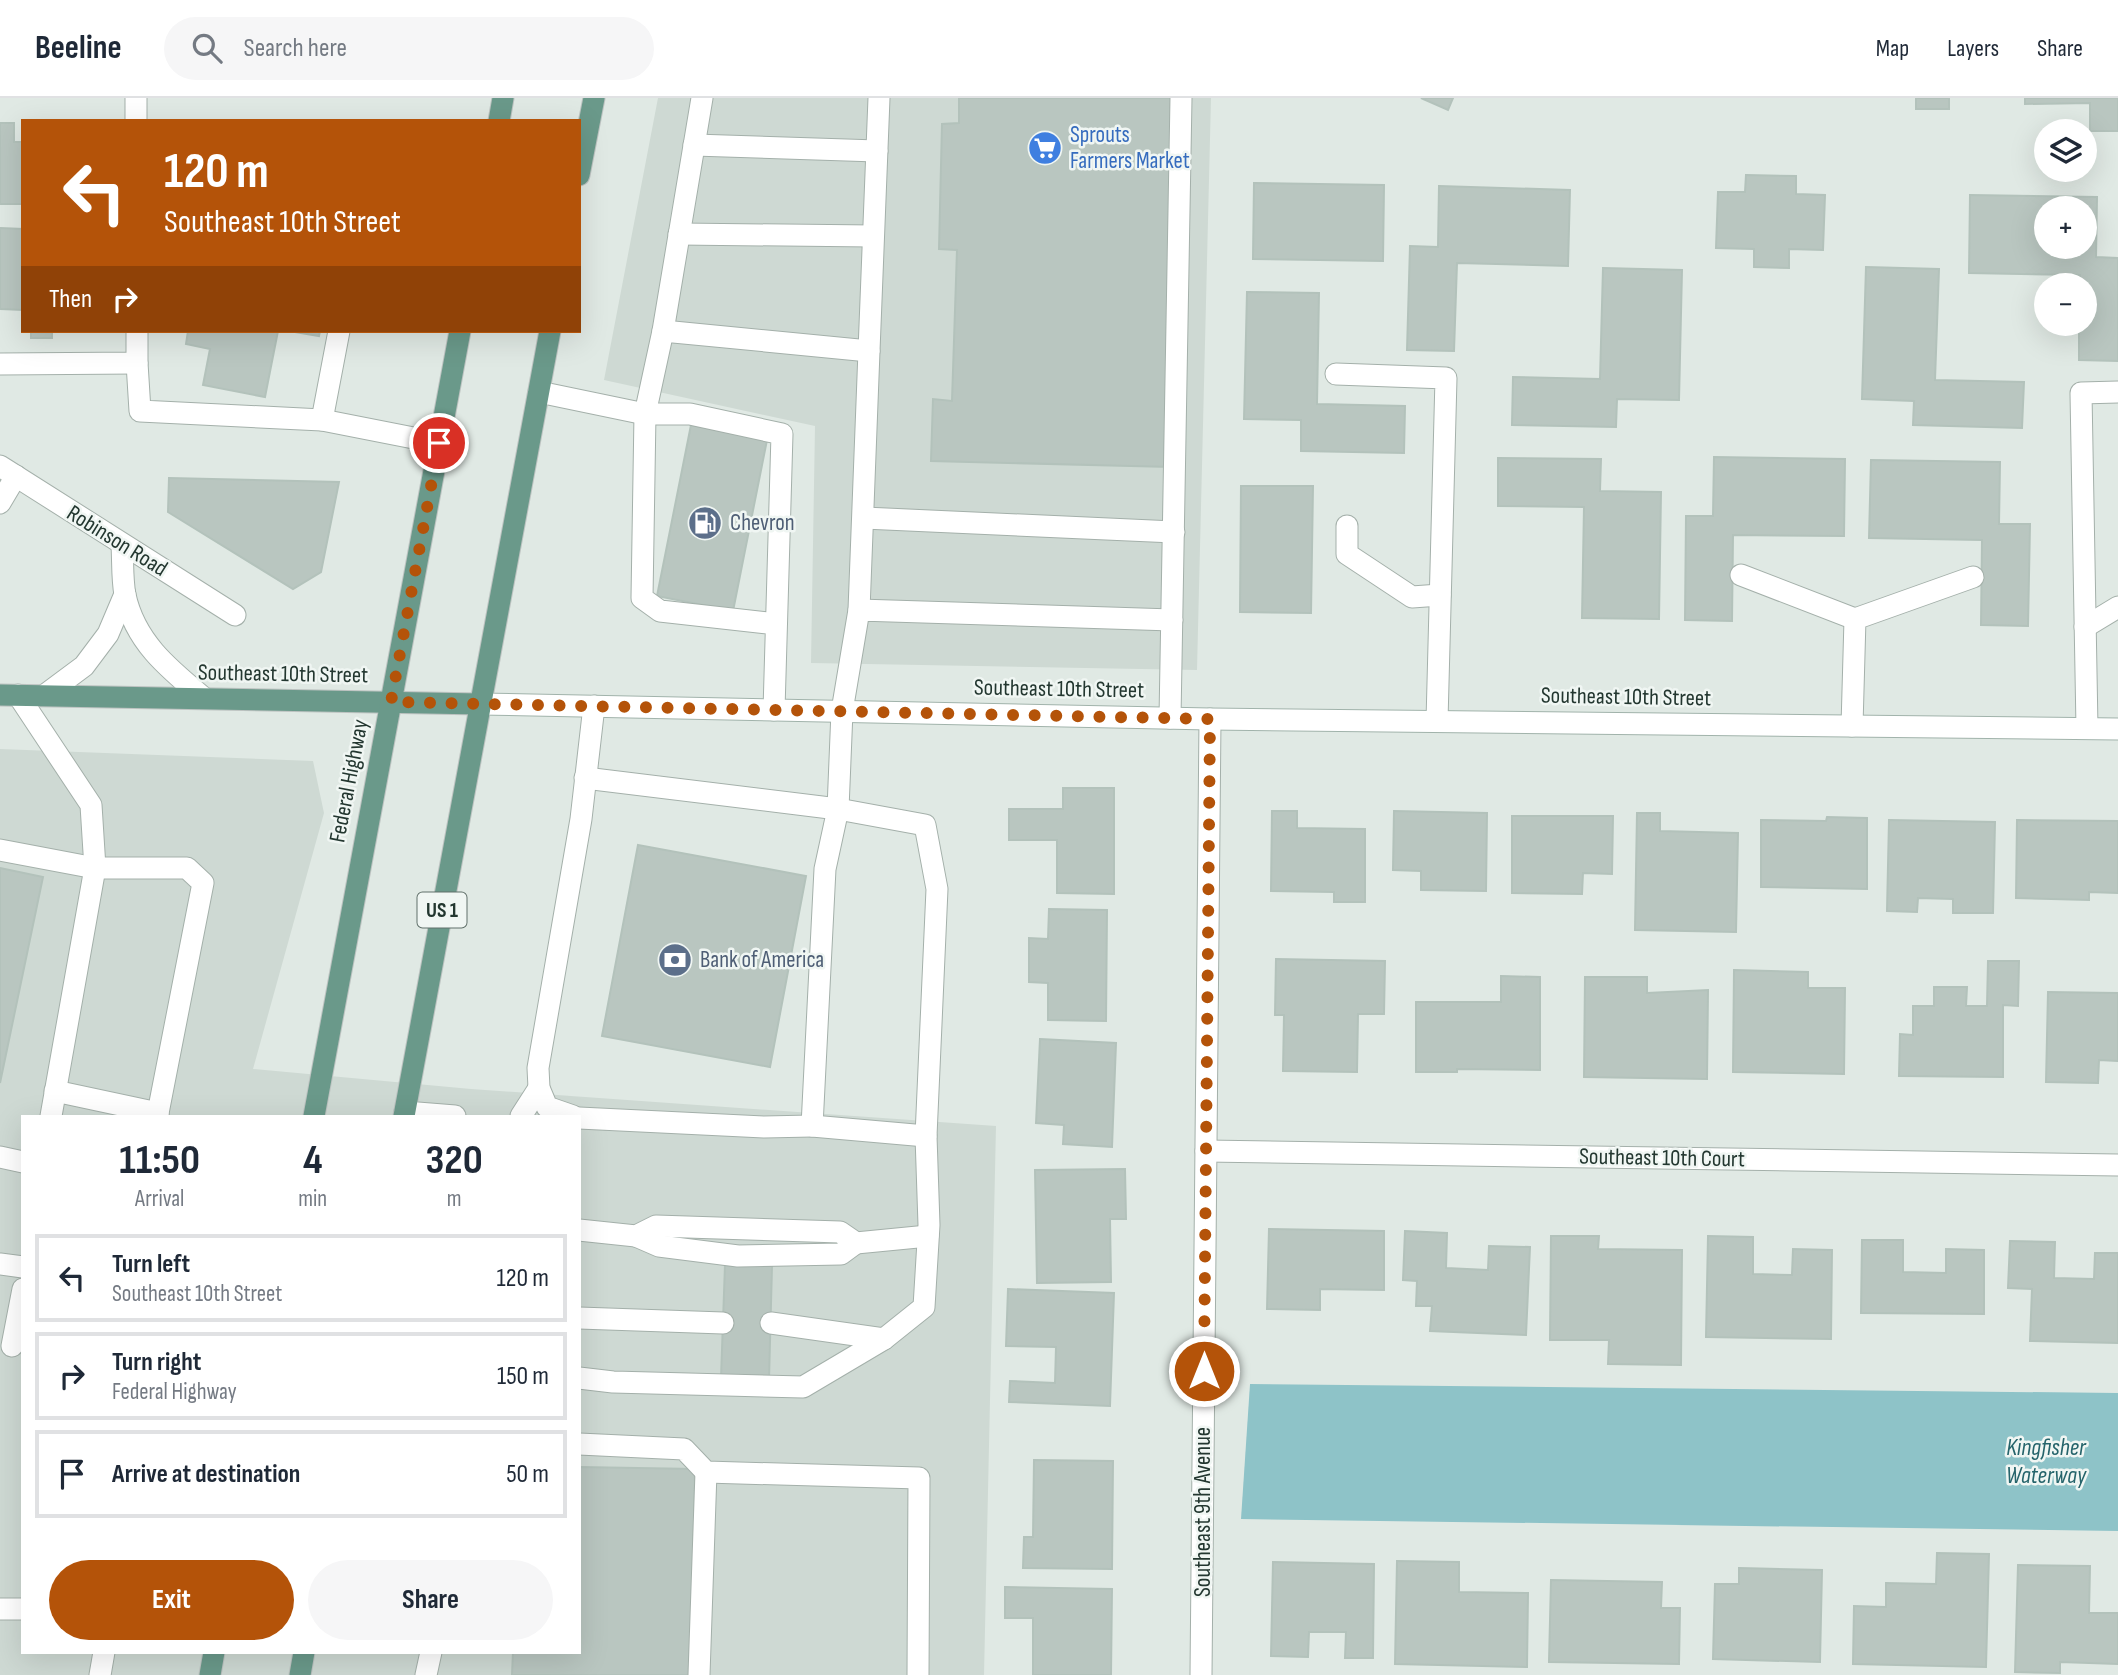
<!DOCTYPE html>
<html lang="en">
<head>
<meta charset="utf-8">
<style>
  :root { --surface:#fff; --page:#f6f6f7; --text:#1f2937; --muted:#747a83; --line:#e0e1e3; --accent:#b45309 }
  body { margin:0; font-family:"Sofia Sans Condensed",sans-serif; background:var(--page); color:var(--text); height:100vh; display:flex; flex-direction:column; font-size:26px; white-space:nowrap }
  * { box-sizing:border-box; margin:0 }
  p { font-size:23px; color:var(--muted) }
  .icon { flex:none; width:38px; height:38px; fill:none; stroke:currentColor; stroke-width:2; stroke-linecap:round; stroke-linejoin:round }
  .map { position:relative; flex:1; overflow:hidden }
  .details { position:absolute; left:21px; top:1017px; width:560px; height:539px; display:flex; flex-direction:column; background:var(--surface); border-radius:0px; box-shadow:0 7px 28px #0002 }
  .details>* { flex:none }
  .top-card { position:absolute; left:21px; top:21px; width:560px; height:214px; border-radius:0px; box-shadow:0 7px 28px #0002; background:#b45309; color:#fff; overflow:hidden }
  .buttons { position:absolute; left:2034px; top:21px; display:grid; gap:14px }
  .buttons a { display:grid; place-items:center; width:63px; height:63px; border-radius:50%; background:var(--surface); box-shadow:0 7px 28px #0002; font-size:35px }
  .pin { position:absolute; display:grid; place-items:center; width:60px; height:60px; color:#fff; margin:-30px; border:4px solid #fff; border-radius:50%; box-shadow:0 2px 7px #0007 }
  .me { position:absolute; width:77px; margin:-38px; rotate:0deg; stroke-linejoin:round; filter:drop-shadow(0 0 5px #0008) }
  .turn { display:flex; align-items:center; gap:24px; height:147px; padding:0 28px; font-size:32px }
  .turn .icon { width:91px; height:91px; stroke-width:2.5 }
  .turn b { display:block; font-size:49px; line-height:60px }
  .then { display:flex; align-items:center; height:66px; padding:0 28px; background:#0003; gap:14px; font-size:26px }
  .eta { display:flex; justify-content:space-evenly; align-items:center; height:119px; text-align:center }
  .eta b { font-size:42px; font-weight:700; line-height:49px }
  .cta { display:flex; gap:14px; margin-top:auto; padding:14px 28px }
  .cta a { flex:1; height:80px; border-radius:42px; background:var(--accent); color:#fff; font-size:28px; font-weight:700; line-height:80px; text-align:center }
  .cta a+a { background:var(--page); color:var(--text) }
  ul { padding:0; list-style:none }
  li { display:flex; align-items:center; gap:21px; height:88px; margin:0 14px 10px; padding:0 14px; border:4px solid var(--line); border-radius:0px }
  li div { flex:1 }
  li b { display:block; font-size:26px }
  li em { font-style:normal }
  header { display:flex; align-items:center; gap:42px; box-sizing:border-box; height:98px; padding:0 35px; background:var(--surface); border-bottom:2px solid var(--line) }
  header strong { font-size:33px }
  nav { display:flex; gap:38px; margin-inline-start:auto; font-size:24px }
  .search { width:490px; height:63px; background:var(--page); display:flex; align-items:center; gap:18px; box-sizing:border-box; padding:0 24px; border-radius:38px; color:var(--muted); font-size:26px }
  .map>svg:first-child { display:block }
  .built { fill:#ced9d3; fill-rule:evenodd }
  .water { fill:#8ec3c8 }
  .building { fill:#b9c6c0; stroke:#b3c2bb; stroke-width:2; fill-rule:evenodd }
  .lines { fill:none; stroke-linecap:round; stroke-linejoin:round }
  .lane-casing { stroke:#a4b0aa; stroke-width:23 }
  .street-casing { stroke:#a4b0aa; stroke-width:23 }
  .secondary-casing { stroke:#a1b3ab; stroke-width:23 }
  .primary-casing { stroke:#bdc3c1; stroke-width:23 }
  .lane { stroke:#fff; stroke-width:21 }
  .street { stroke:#fff; stroke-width:21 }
  .secondary { stroke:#fff; stroke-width:21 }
  .primary { stroke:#6a998a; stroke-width:21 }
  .route { stroke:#b45309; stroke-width:12; stroke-dasharray:0 21.6 }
  .labels { text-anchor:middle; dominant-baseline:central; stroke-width:5; stroke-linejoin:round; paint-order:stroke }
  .shield { fill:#f0f6f3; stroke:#60706a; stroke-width:2 }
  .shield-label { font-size:21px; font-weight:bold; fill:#233730 }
  .shop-label { font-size:23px; fill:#366cbe; stroke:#f0f6f3; text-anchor:start }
  .service-label { font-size:23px; fill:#4e5e75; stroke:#f0f6f3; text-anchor:start }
  .street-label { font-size:23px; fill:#233730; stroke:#f0f6f3 }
  .water-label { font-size:24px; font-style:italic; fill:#25646b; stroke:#f0f6f3 }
</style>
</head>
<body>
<header>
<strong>Beeline</strong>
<div class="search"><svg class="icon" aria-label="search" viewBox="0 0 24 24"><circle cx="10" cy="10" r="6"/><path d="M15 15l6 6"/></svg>Search here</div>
<nav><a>Map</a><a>Layers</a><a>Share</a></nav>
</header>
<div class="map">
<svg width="2118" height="1577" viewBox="0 0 2118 1577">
  <rect width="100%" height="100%" fill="#e0e9e4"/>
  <g class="built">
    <path d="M658,0h553l-14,572 -386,-7 4,-237 -211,-46z"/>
    <path d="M0,651l313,12 11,52 -71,256 218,20 525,37 -12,549h-984zM23,1018h556v536h-556z"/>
  </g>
  <path class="water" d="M1250,1286l868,9v138l-877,-12z"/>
  <g class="building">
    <path d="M959,0h217l-5,369 -240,-6 2,-62 19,2 5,-151 -18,-1 3,-125 17,-1z"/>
    <path d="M1421,0h32l-5,12z"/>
    <rect x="1916" y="0" width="33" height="11"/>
    <path d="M2025,0h93v33h-28v-28l-65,1z"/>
    <path d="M0,25h14v19h9v62h-23z"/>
    <path d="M1746,77l50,1v18l29,1 -2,55 -34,-1v19l-35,-1v-18l-38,-1 2,-56h27z"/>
    <path d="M1254,85l130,2 -1,76 -130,-2z"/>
    <path d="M1439,88l131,4 -2,76 -111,-3 -3,88 -47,-1 3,-104 28,1z"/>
    <path d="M1970,97l127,2 -1,60 22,1v103l-39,-1v-36h5v-39h-4v-10l-111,-2zM2046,110h38v39h-38z"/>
    <path d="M0,130l23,1v81l-23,-1z"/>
    <path d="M1866,169l73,2 -4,111 89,2 -2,46 -109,-3 1,-24 -52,-2z"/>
    <path d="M1603,170l79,2 -3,130 -62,-1 -1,28 -104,-2 1,-48 87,2z"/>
    <path d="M1247,194l72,1 -2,111 88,2 -1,47 -103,-2v-31l-57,-1z"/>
    <rect x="31" y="233" width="21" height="7"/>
    <path d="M188,233h90l-13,66 -62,-12 7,-36 -24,-5z"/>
    <path d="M289,233h31l-1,5z"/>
    <path d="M691,327l76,15 -34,171 -76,-15z"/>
    <path d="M1714,359l131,2 -1,77 -111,-1 -1,86 -47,-1 1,-104h27z"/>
    <path d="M1498,360l103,1 -1,32 61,1 -2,127 -77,-1 2,-111 -86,-1z"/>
    <path d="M1871,362l129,2 -1,62h31l-2,102 -47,-1 1,-85 -113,-2z"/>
    <path d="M169,380l170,4 -18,90 -28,17 -125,-77z"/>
    <path d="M1241,388h72l-2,127 -71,-1z"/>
    <path d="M1063,690h51v106l-57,-1v-53h-48v-31h54z"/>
    <path d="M1272,713h25v17l68,1v73h-31v-10l-63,-1z"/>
    <path d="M1394,713l93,2 -1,78 -65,-1v-19l-28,-1z"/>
    <path d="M1637,715h23v18l78,2 -2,99 -101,-2z"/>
    <path d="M1512,718h101l-1,58 -29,-1 -1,21 -70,-1z"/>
    <path d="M1827,719l40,1v71l-106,-2v-67l65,1z"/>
    <path d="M1889,722l106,2 -2,91h-40v-14l-35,-1 -1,14 -30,-1z"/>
    <path d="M2017,722l101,1v72l-29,-1v8l-73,-2z"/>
    <path d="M638,747l168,31 -36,191 -168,-31z"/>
    <path d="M0,770l43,9 -43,206z"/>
    <path d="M1049,811l58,1 -1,111 -58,-1v-37l-19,-1v-44l19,1z"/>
    <path d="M1276,861l109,2 -1,53h-26l-1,58 -74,-1 1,-56h-9z"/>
    <path d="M1988,863h31l-1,45 -15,-1v72l-104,-1 1,-42 13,1v-29h21v-19h33l-1,19h21z"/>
    <path d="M1734,872l74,2v16h37l-1,86 -111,-2z"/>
    <path d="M1501,878l39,1v93l-83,-1v3h-41v-70h85z"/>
    <path d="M1585,879h62v16l61,-3 -1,89 -123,-2z"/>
    <path d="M2048,894l70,1v68l-19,-1 -1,23 -52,-1z"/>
    <path d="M1040,941l76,4 -4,104 -49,-3 1,-19 -28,-2z"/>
    <path d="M1125,1071l1,50h-16l1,63 -74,1 -2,-113z"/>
    <path d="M1269,1131l115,2v59l-64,-1v21l-53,-1z"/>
    <path d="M1405,1133l42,2 -1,35 42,2 1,-24 41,1 -4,88 -96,-4 2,-25h-16l1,-25 -14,-1z"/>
    <path d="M1551,1138h48l-1,13 84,1 -1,115 -73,-1 1,-24h-59z"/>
    <path d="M1708,1138l45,1v37l39,1 1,-26 39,1 -1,89 -125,-2z"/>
    <path d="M1862,1142h41v32l43,1v-24l38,1v64l-123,-1z"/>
    <path d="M2010,1143l45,1 -1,36 40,1 1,-26h23v90l-88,-2 2,-52 -24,-1z"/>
    <path d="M725,1167l47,1 -3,113 -48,-1z"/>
    <path d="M1008,1191l106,4 -4,113 -101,-4 1,-21 45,2 1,-36 -50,-1z"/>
    <path d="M1034,1362l79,1 -1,108 -89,-1 1,-31h9z"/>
    <path d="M579,1369l116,2 -4,206h-179l1,-23h66z"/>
    <path d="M1937,1455l52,1 -3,113 -133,-3 1,-58 32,1v-24l50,1z"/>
    <path d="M1397,1463l62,1v30l69,1 -1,74 -132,-3z"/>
    <path d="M1273,1464l101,2 -1,94h-28l1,-26h-37l-1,25 -37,-1z"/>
    <path d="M2018,1467l72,1 -1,47h29v51l-58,-2v11l-45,-1z"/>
    <path d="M1739,1470l83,2 -2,92 -107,-3 2,-75h24z"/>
    <path d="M1551,1482l111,2 -1,26h19l-1,56 -130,-2z"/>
    <path d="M1005,1489l107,2 -1,86h-78v-57h-28z"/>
  </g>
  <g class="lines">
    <g class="lane-casing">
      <g id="lane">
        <path d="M136,0v23"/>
        <path d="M694,47l183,6"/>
        <path d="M679,136l194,2"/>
        <path d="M663,233l39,-233"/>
        <path d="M137,265l3,48 182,9 17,-89"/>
        <path d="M0,266l137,-1v-32"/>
        <path d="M1336,276l110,4 -9,343"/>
        <path d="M539,294l106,22 18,-83 206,20 10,-253"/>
        <path d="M322,322l117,23"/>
        <path d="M0,405l16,-27"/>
        <path d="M864,420l310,14"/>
        <path d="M1347,428v28l65,43 28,-2"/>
        <path d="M1741,477l114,44"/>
        <path d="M859,512l10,-259"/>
        <path d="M2085,529l33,-20"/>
        <path d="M18,597l73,110 4,63 -44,248"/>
        <path d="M774,612l8,-276 -92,-20h-45l-3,184 18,13 116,13"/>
        <path d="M1170,620l11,-620"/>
        <path d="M1852,628l3,-107 118,-42"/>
        <path d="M2087,630l-6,-335 37,-1"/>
        <path d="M0,752l95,18h92l16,15 -45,230"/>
        <path d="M55,993l103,22v3"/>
        <path d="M405,1014l50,4"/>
        <path d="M521,1018l18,-28"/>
        <path d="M573,1018l-26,-9 -8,-19 -1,-20 43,-249 13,-113"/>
        <path d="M579,1020l185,9 48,-1 13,-257 13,-60 4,-98 17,-101 313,10"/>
        <path d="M812,1028l114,10"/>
        <path d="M0,1059l23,5"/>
        <path d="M579,1132l57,6 20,-10 184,6 16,11 72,-7"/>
        <path d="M636,1138l23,10 79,10 103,-2 15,-11"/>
        <path d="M0,1166l23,3"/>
        <path d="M579,1220l144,5"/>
        <path d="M771,1225l113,16"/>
        <path d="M12,1248l11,-57"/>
        <path d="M579,1280l34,4 190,5 81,-48 40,-32 5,-82 -3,-89 11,-247 -12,-64 -87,-16 -253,-31"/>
        <path d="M579,1346l105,5 22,23 213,6 -1,197"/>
        <path d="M0,1511h23"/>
        <path d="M100,1577l4,-23"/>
        <path d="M426,1577l5,-23"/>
        <path d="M699,1577l7,-203"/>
      </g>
    </g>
    <g class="street-casing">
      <g id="street">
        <path d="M0,368l235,149"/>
        <path d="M122,447c1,16 0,34 3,50 10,47 44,74 79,103"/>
        <path d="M45,597l39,-29 24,-32 17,-40"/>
        <path d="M1206,1053l912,14"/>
        <path d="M1201,1577l9,-956"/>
      </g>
    </g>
    <g class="secondary-casing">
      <path id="secondary" d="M480,606l730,15 908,10"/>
    </g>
    <g class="primary-casing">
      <g id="primary">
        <path d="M499,23l4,-23"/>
        <path d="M579,77l15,-77"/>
        <path d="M0,597l480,9"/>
        <path d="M314,1018l146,-785"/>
        <path d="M404,1018l146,-785"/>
        <path d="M210,1577l4,-23"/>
        <path d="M300,1577l4,-23"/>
      </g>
    </g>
    <use href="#lane" class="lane"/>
    <use href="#street" class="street"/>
    <use href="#secondary" class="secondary"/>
    <use href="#primary" class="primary"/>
  </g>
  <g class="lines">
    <path class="route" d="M439,345l-48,259 819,17 -6,652"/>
  </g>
  <defs>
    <g id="supermarket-disc" transform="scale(1.75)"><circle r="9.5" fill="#3f7fe0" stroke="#f0f6f3"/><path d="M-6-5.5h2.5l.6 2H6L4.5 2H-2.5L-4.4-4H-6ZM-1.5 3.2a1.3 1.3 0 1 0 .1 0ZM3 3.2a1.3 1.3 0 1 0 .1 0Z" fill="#fff"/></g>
    <g id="fuel-disc" transform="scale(1.75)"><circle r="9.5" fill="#5c6f8a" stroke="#f0f6f3"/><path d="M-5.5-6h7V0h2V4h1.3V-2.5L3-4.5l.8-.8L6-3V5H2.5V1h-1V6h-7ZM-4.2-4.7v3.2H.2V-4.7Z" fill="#fff"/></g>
    <g id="bank-disc" transform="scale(1.75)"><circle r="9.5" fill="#5c6f8a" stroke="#f0f6f3"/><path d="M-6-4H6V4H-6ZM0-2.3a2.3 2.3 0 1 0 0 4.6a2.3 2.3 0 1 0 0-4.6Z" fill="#fff"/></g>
  </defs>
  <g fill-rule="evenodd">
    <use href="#supermarket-disc" x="1045" y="50"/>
    <use href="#fuel-disc" x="705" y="425"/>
    <use href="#bank-disc" x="675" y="862"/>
  </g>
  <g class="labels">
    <rect class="shield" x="417.5" y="794.5" width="49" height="35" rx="5"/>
    <g class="shield-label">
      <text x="442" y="812">US 1</text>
    </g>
    <g class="shop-label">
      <text x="1070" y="37">Sprouts<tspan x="1070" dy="26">Farmers Market</tspan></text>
    </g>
    <g class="service-label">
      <text x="730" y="425">Chevron</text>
      <text x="700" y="862">Bank of America</text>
    </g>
    <g class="street-label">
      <text transform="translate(117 443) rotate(32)">Robinson Road</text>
      <text transform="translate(283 576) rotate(1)">Southeast 10th Street</text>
      <text transform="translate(1059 591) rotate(1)">Southeast 10th Street</text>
      <text transform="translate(1626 599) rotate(1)">Southeast 10th Street</text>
      <text transform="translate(349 683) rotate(-79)">Federal Highway</text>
      <text transform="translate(1662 1060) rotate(1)">Southeast 10th Court</text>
      <text transform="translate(1203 1414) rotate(-90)">Southeast 9th Avenue</text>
    </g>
    <g class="water-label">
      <text x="2046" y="1349">Kingfisher<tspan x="2046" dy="28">Waterway</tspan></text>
    </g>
  </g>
</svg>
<div class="buttons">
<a><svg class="icon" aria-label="layers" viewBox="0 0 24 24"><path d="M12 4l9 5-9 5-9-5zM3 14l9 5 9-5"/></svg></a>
<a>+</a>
<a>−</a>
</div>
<div class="pin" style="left:439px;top:345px;background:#d93025"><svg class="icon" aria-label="arrive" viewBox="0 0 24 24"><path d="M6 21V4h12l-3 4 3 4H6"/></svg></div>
<svg class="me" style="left:1204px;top:1273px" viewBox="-20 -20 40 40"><circle r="17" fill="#b45309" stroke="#fff" stroke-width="3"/><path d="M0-11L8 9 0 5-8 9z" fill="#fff"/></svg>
<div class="top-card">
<div class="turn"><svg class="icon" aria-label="left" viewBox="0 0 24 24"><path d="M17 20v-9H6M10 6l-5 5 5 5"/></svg><div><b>120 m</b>Southeast 10th Street</div></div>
<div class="then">Then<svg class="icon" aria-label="right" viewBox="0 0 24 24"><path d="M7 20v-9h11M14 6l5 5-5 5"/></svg></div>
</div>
<section class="details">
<div class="eta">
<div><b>11:50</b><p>Arrival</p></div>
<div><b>4</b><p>min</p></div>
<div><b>320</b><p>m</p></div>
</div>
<ul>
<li><svg class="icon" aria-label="left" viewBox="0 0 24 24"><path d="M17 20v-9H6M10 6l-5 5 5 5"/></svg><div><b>Turn left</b><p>Southeast 10th Street</p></div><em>120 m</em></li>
<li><svg class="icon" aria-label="right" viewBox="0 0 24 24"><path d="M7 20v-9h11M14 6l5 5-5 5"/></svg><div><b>Turn right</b><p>Federal Highway</p></div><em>150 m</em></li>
<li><svg class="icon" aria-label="arrive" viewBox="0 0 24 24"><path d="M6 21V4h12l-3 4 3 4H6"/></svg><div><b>Arrive at destination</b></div><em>50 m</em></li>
</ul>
<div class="cta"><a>Exit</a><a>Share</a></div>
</section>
</div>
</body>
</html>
